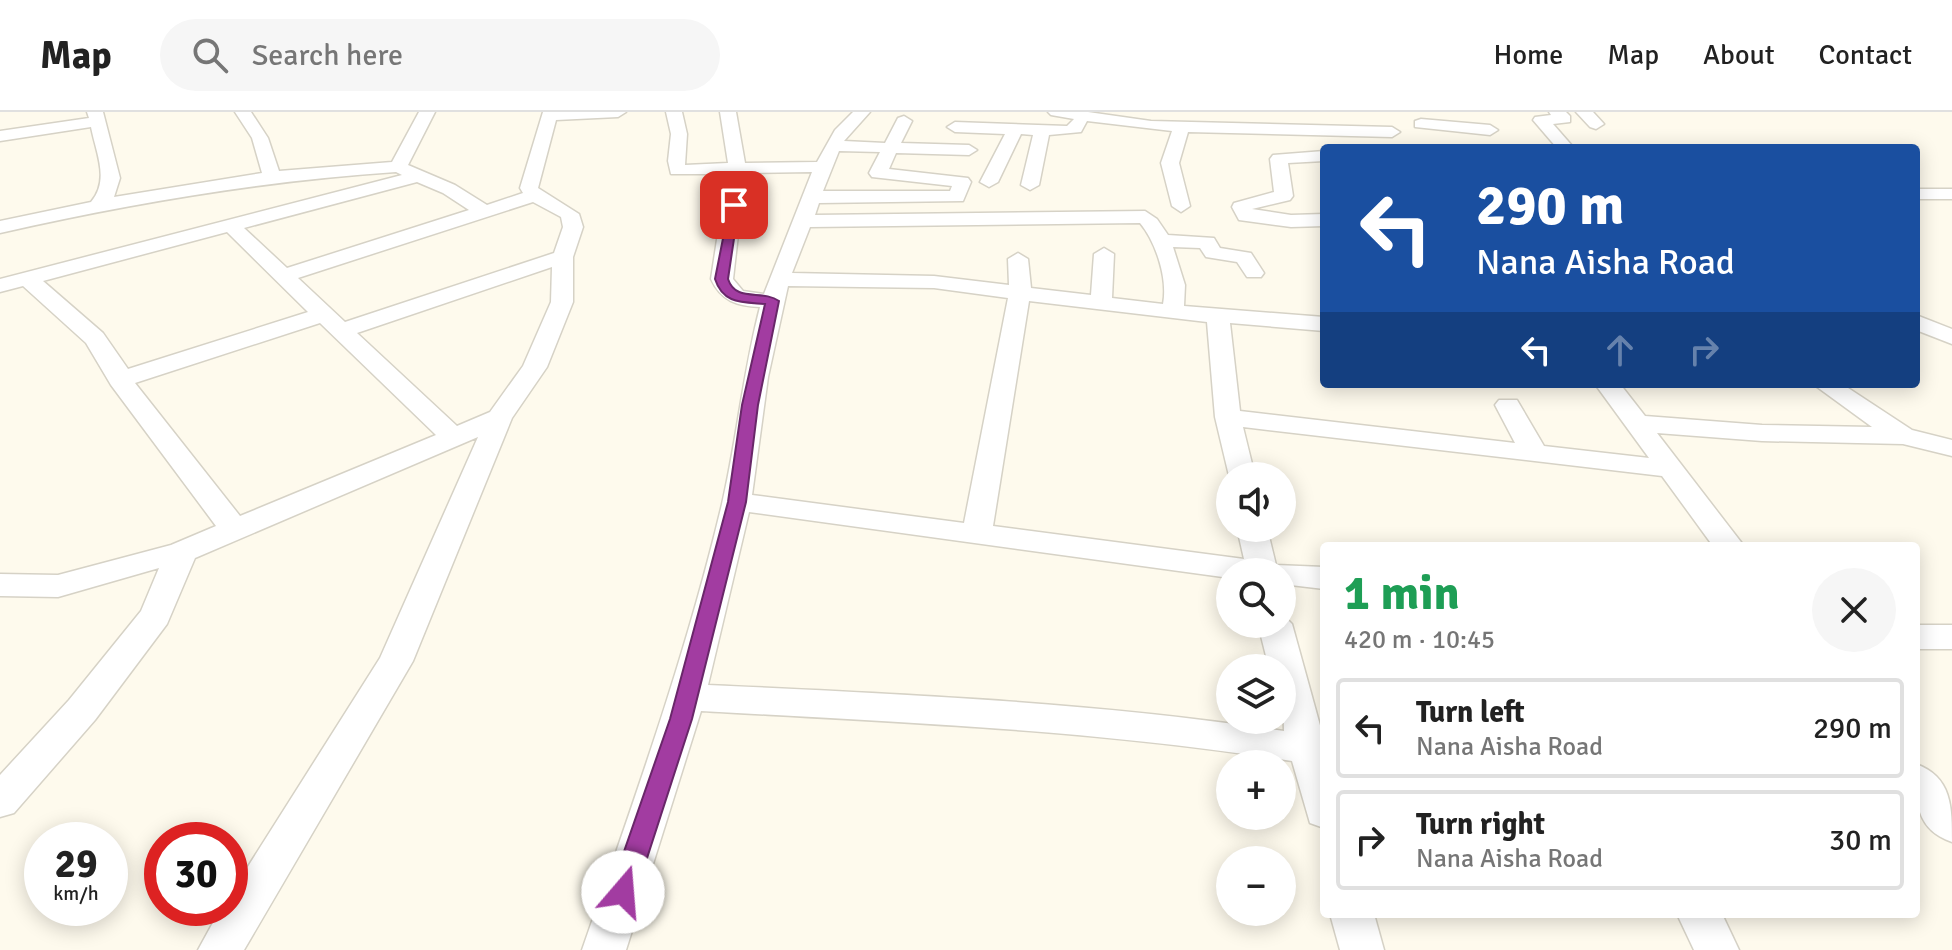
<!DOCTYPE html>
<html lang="en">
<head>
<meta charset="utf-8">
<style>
  :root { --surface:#fff; --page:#f6f6f6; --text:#222; --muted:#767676; --line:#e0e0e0 }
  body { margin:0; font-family:Signika,sans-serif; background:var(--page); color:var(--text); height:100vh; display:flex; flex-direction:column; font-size:30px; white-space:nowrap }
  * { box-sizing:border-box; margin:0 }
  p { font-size:26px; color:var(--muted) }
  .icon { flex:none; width:44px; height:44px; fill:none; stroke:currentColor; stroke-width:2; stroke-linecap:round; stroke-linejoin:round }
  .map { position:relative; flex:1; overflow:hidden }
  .drawer { position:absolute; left:1320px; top:430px; width:600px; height:376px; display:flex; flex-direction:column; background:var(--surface); border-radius:8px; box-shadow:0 4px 20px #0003 }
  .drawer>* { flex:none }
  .banner { position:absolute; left:1320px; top:32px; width:600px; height:244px; border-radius:8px; box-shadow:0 4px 20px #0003; background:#1a4fa0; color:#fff; overflow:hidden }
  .tools { position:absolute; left:1216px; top:350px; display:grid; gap:16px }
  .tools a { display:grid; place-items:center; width:80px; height:80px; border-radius:50%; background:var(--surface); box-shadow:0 4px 20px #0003; font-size:40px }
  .speed { position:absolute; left:24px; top:710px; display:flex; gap:16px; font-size:40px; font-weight:700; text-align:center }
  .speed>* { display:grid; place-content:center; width:104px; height:104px; border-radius:50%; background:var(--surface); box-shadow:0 4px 20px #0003; line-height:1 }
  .speed small { font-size:20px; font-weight:400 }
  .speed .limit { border:12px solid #d22; background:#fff; color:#111 }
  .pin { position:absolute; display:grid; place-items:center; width:68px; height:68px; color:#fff; margin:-34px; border-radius:16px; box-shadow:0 4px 12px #0006 }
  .me { position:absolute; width:88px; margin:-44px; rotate:18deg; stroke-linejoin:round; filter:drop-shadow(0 0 6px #0008) }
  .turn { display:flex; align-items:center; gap:28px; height:168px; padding:0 24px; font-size:36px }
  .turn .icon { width:104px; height:104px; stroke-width:2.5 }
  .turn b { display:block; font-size:56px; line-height:68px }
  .lanes { display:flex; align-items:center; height:76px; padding:0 24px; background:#0003; justify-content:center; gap:40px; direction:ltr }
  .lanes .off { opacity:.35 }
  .round { display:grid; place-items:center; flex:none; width:84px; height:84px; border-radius:42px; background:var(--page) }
  .head { display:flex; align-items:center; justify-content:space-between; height:136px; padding:0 24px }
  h1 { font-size:48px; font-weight:700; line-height:60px; color:#1e9e55 }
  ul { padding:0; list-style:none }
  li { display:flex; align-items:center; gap:24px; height:100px; margin:0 16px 12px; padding:0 8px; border:4px solid var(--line); border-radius:8px }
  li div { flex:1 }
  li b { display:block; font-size:30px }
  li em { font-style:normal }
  header { display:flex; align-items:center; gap:48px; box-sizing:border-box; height:112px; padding:0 40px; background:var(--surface); border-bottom:2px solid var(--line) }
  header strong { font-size:38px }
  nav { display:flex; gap:44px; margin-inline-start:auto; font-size:28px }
  .search { width:560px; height:72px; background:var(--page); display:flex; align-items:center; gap:20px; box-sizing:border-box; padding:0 28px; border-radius:44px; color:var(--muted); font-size:30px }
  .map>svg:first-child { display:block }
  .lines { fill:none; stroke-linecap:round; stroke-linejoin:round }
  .minor-casing { stroke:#d6d2c6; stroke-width:3 }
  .minor { fill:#fff; fill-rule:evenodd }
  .route { fill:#a23ca1; stroke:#692769; stroke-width:2 }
</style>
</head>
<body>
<header>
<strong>Map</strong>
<div class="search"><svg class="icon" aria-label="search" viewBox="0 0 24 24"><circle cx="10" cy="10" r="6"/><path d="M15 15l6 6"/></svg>Search here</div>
<nav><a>Home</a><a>Map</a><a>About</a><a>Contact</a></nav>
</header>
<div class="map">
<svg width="1952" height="838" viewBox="0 0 1952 838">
  <rect width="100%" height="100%" fill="#fefaed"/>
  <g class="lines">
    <g class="minor-casing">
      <g id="minor">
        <path d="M87,0h16l17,66 -6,19 148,-24 -10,-35 -17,-26h16l17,26 11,33 113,-9 27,-50h16l-27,53 47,20 32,20 36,-12 -3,-5 23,-76h83l-8,5 -62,3 -18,68 41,26 4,13 -10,30v45l-26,65 -35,51 -99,243 -169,289h-46l23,-42h9v-13l150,-237 98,-221 -283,121 -28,66 -72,96 -81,93 -14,4v-42l69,-75 72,-89 18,-43 -101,29 -58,-1v-22l58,1 113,-30 45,-19 -105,-141 -25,-42 -63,-57 -23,6v-13l402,-104 -6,-3c-135,9 -264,31 -396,61v-12l91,-19c19,-22 5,-49 0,-75l-91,14v-10l89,-13zM417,70l26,11 26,17 -182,58 -43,-40zM533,90l28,15 2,10 -9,26 -209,69 -47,-44zM227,120l81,80 -180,57 -25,-36 -60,-52zM552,155l-1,35 -28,64 -33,46 -33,14 -100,-93zM320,211l116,112 -196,81 -105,-133z"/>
        <path d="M666,0h16l5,22 -2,31 43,-2 -8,-51h16l9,51 72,-1 18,-32 18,-18h17l-26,29 41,2 13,-25 6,-2 8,5 -11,22 68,2 8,5 -8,5 -73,-2 -7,16 79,9 3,4 -8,19 -144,2 -4,12 330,-4 12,8 11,16 46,3 6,10 31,5 13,20 -3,4h-14l-10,-15 -31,-5 -6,-9 -27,-1 12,38 -1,21 140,11v14l-94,-8 10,88 275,32 -20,-38 4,-5h18l27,46 105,12 -54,-74h25l25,32 117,9 110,2 -59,-43h29l70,46 40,10v16l-49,-12 -141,-3 -105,-8 87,113h-31l-51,-70 -419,-49 12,49h-25v4l-15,-63 -8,-95 -178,-21 -36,225 251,33 -7,-31h30l9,37 48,2v22l-42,-5v-12h-52v6l-481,-66 -41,173c193,9 385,17 576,46l-2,-63h-13l-11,-44h24v-10l10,10 32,116v88l-14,-5 -18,-62c-196,-31 -393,-39 -591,-50l-75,239h-44c51,-147 104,-294 140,-446 15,-65 21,-132 38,-197 -23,-1 -39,-6 -49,-28l16,-105h-56l-3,-13 3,-27zM839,39l41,1 -11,21 3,4 80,9 -2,5h-127zM812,60l-48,122 -21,-3 -10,-12 12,-106zM1140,111c16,19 28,56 23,81l-51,-6 2,-44 -10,-6 -10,6 -3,41 -60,-7 -3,-29 -10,-6 -10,6 1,26 -75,-9 -142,-3 18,-46zM788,174l146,2 74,10 -44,225 -212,-28 16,-118z"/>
        <path d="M1048,0h40l63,9 241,6 8,5 -8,5 -204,-5 -9,31 11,43 -9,6 -9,-6 -11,-43 11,-32 -85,-10 -6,11 -32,3 -10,50 -9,5 -9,-5 12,-50 -12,-1 -23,48 -9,5 -9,-5 25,-48 -50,-2 -8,-5 8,-5 112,4 7,-7 -23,-4z"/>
        <path d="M1549,0h17l4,4v6l-17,2 21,24h-17l-24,-28 2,-3 16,-2z"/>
        <path d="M1576,0h17l11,12 -8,5 -6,-2z"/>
        <path d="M1421,7l69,6 8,5 -8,5 -75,-8v-6z"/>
        <path d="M1324,39v10l-36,2 5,33 -3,4 -38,9 39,6 33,-1v12l-33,1 -52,-7 -7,-13 2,-4 40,-11 -4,-33 3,-4z"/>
        <rect x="1916" y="77" width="36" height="10"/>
        <path d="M1916,203l36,14v15l-36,-14z"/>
        <rect x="1916" y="513" width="36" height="24"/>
        <path d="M1916,652c36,13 36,43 36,78 -38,-13 -36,-43 -36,-78z"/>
        <path d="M1330,802h44l10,36h-44z"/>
        <path d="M1677,802h45l17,36h-45z"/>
      </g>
    </g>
    <use href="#minor" class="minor"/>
  </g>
  <path class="route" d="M730,91l9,2 -11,74c8,24 34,10 51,22l-21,104 -12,97 -54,217 -56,173 -4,8 -9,4 -9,-4 -4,-8 60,-173 58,-217 14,-97 23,-101c-23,-2 -42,0 -50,-25z"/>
</svg>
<div class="tools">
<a><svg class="icon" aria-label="sound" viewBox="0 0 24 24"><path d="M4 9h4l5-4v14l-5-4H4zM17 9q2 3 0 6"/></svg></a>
<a><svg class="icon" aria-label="search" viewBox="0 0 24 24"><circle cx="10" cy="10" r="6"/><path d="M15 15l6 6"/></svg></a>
<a><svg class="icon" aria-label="layers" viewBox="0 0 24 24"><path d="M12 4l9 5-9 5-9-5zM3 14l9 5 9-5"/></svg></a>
<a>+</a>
<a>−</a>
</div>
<div class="speed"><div>29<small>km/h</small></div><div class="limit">30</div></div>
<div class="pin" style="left:734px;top:93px;background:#d93025"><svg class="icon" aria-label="arrive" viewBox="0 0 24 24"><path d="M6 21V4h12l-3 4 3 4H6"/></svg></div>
<svg class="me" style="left:623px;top:780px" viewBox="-20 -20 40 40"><circle r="19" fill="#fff"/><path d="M0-13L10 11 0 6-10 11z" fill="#a23ca1"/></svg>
<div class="banner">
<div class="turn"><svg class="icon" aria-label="left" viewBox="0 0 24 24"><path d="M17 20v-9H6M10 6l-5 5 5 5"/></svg><div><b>290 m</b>Nana Aisha Road</div></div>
<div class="lanes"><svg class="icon" aria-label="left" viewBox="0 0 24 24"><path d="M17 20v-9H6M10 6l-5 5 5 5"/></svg><svg class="icon off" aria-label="ahead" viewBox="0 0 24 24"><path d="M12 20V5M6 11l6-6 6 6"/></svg><svg class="icon off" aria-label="right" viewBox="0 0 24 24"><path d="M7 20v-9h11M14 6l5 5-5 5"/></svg></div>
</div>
<section class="drawer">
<div class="head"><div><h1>1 min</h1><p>420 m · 10:45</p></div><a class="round"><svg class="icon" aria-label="close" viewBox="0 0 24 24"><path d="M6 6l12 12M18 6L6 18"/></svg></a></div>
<ul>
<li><svg class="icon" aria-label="left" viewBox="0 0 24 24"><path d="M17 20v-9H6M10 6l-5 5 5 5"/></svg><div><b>Turn left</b><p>Nana Aisha Road</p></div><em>290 m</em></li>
<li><svg class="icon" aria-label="right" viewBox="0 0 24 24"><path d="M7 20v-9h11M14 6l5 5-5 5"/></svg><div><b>Turn right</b><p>Nana Aisha Road</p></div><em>30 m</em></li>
</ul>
</section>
</div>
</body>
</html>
